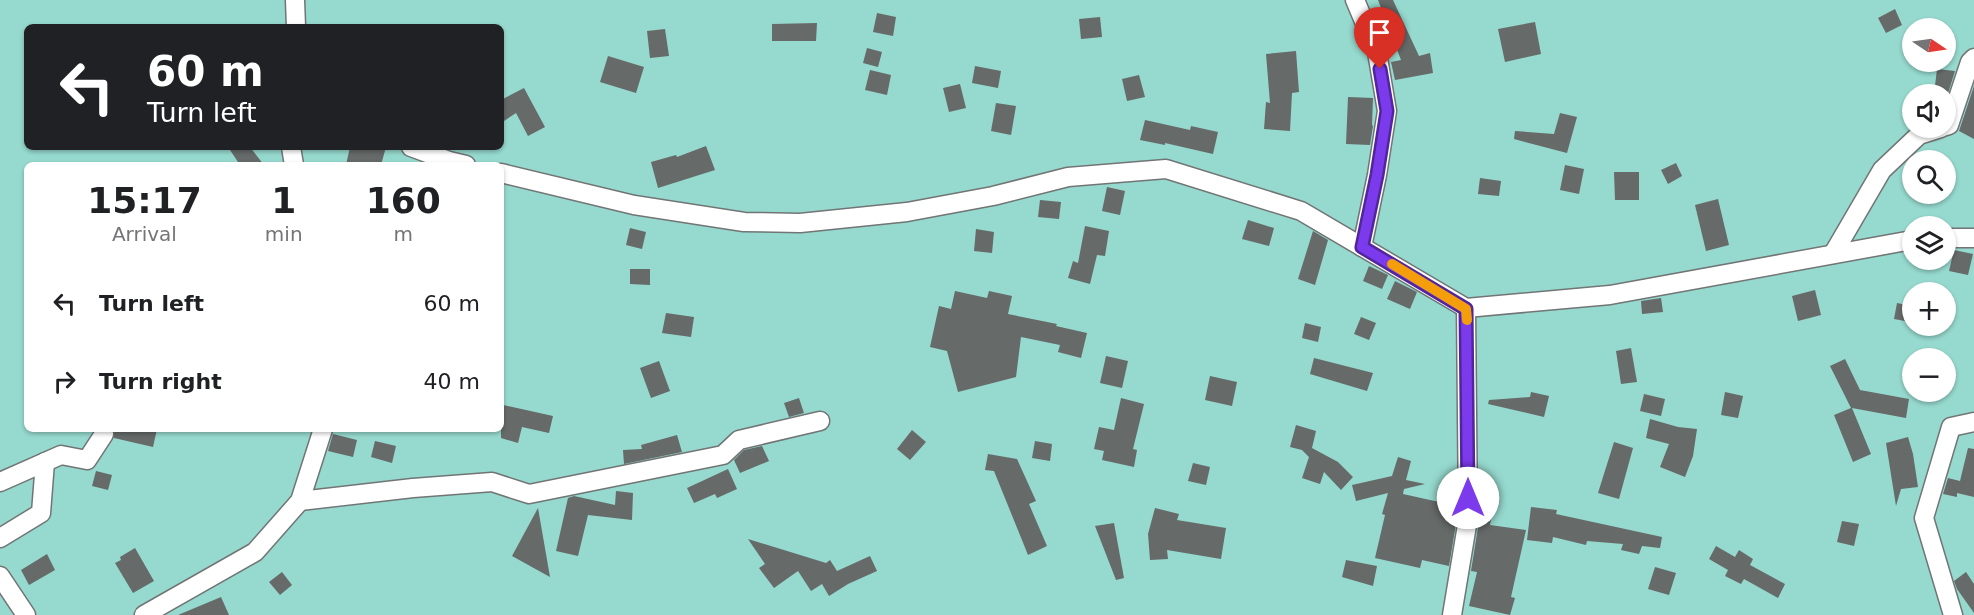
<!DOCTYPE html>
<html lang="en">
<head>
<meta charset="utf-8">
<style>
  :root { --surface:#fff; --page:#f6f6f6; --text:#202124; --muted:#757577 }
  body { margin:0; font-family:"DejaVu Sans",sans-serif; background:var(--page); color:var(--text); height:100vh; display:flex; flex-direction:column; font-size:22px; white-space:nowrap }
  * { box-sizing:border-box; margin:0 }
  p { font-size:20px; color:var(--muted) }
  .icon { flex:none; width:33px; height:33px; fill:none; stroke:currentColor; stroke-width:2; stroke-linecap:round; stroke-linejoin:round }
  .map { position:relative; flex:1; overflow:hidden }
  .panel { position:absolute; left:24px; top:162px; width:480px; height:270px; display:flex; flex-direction:column; background:var(--surface); border-radius:9px; box-shadow:0 2px 4px #0004 }
  .panel>* { flex:none }
  .guide { position:absolute; left:24px; top:24px; width:480px; height:126px; border-radius:9px; box-shadow:0 2px 4px #0004; background:#202124; color:#fff; overflow:hidden }
  .needle { width:39px; rotate:103deg }
  .controls { position:absolute; left:1902px; top:18px; display:grid; gap:12px }
  .controls a { display:grid; place-items:center; width:54px; height:54px; border-radius:50%; background:var(--surface); box-shadow:0 2px 4px #0004; font-size:30px }
  .pin { position:absolute; display:grid; place-items:center; width:51px; height:51px; color:#fff; margin:-62px -26px; border-radius:50% 50% 50% 0; rotate:-45deg; box-shadow:0 0 6px #0007 }
  .pin .icon { rotate:45deg }
  .me { position:absolute; width:66px; margin:-33px; rotate:0deg; stroke-linejoin:round; filter:drop-shadow(0 0 4px #0008) }
  .turn { display:flex; align-items:center; gap:21px; height:126px; padding:0 24px; font-size:27px }
  .turn .icon { width:78px; height:78px; stroke-width:2.5 }
  .turn b { display:block; font-size:42px; line-height:51px }
  .eta { display:flex; justify-content:space-evenly; align-items:center; height:102px; text-align:center }
  .eta b { font-size:36px; font-weight:600; line-height:42px }
  ul { padding:0; list-style:none }
  li { display:flex; align-items:center; gap:18px; height:78px; padding:0 24px }
  li div { flex:1 }
  li b { display:block; font-size:22px }
  li em { font-style:normal }
  .map>svg:first-child { display:block }
  .green { fill:#96d9ce; fill-rule:evenodd }
  .building { fill:#666a69 }
  .lines { fill:none; stroke-linecap:round; stroke-linejoin:round }
  .minor-casing { stroke:#717575; stroke-width:21 }
  .minor { stroke:#fff; stroke-width:18 }
  .route-casing { stroke:#51269a; stroke-width:15 }
  .route { stroke:#7c3aed; stroke-width:10 }
  .slow { stroke:#f59e0b; stroke-width:10 }
</style>
</head>
<body>
<div class="map">
<svg width="1974" height="615" viewBox="0 0 1974 615">
  <rect width="100%" height="100%" fill="#dee3e2"/>
  <path class="green" d="M0,0h1974v615h-1974zM27,27h474v120h-474zM1912,28h34v34h-34zM1912,94h34v34h-34zM1912,160h34v34h-34zM27,165h474v264h-474zM1912,226h34v34h-34zM1912,292h34v34h-34zM1912,358h34v34h-34z"/>
  <g class="building">
    <path d="M1378,0h15l26,56 11,-3 3,20 -38,7 -4,-18 10,-2z"/>
    <path d="M1895,9l7,16 -16,8 -8,-15z"/>
    <path d="M877,13l19,4 -3,19 -20,-4z"/>
    <path d="M1100,17l2,20 -21,2 -2,-20z"/>
    <path d="M1535,22l6,32 -36,8 -7,-33z"/>
    <path d="M817,23l-1,18h-44v-17z"/>
    <path d="M665,29l4,27 -19,2 -3,-27z"/>
    <path d="M867,48l15,4 -4,15 -15,-4z"/>
    <path d="M1296,51l3,41 -7,1 -2,38 -26,-2 2,-27 4,1 -4,-49z"/>
    <path d="M608,56l36,11 -8,26 -36,-11z"/>
    <path d="M975,66l26,5 -3,17 -26,-5z"/>
    <path d="M1937,69l18,2 -9,29v-6h-12z"/>
    <path d="M870,70l21,5 -4,20 -22,-5z"/>
    <path d="M1139,75l6,22 -18,4 -5,-22z"/>
    <path d="M960,84l6,24 -17,4 -6,-24z"/>
    <path d="M1974,86v53l-15,-8z"/>
    <path d="M524,88l21,39 -17,9 -12,-23 -15,10v-23z"/>
    <path d="M1348,97l25,1 -1,27 1,1 -3,19 -24,-1z"/>
    <path d="M996,103l20,3 -5,29 -20,-4z"/>
    <path d="M1560,113l17,4 -10,36 -53,-14 1,-8 39,3z"/>
    <path d="M1145,120l45,10 1,-4 27,6 -5,22 -48,-11v2l-25,-5z"/>
    <path d="M706,146l9,24 -57,18 -7,-26 25,-7 1,2z"/>
    <path d="M228,147h22l14,18h-24z"/>
    <path d="M350,147h36l-5,18h-35z"/>
    <path d="M1676,163l6,13 -14,8 -7,-14z"/>
    <path d="M1565,165l19,4 -5,25 -19,-4z"/>
    <path d="M1614,172h25v28h-24z"/>
    <path d="M1480,178l21,3 -2,15 -21,-2z"/>
    <path d="M1107,187l18,4 -5,24 -18,-4z"/>
    <path d="M1718,199l11,46 -23,6 -11,-46z"/>
    <path d="M1040,200l21,2 -2,17 -21,-2z"/>
    <path d="M1248,220l26,8 -5,18 -27,-7z"/>
    <path d="M1085,226l24,5 -4,25 -8,-1 -7,29 -22,-6 5,-17 5,2z"/>
    <path d="M630,228l16,4 -4,17 -16,-4z"/>
    <path d="M976,229l18,3 -2,21 -18,-2z"/>
    <path d="M1313,231l15,9 -13,45 -17,-6z"/>
    <path d="M1954,250l19,4 -5,21 -19,-4z"/>
    <path d="M1369,266l19,9 -6,14 -19,-8z"/>
    <path d="M630,269h20v16l-20,-1z"/>
    <path d="M1395,281l22,11 -7,17 -23,-10z"/>
    <path d="M1815,290l6,25 -23,6 -6,-25z"/>
    <path d="M955,291l32,7 2,-7 23,5 -4,18 49,10 -1,2 31,7 -6,25 -23,-6 2,-7 -39,-8 -5,40 -58,15 -11,-41 -17,-4 9,-41 12,3z"/>
    <path d="M1661,298l2,14 -21,2 -1,-13z"/>
    <path d="M1897,303l15,3 -2,16 -16,-3z"/>
    <path d="M666,313l28,4 -3,20 -29,-4z"/>
    <path d="M1361,317l15,6 -7,17 -15,-6z"/>
    <path d="M1305,323l16,4 -3,15 -16,-4z"/>
    <path d="M1631,348l6,34 -16,2 -5,-33z"/>
    <path d="M1106,356l22,5 -6,27 -22,-5z"/>
    <path d="M1314,358l59,15 -6,18 -57,-17z"/>
    <path d="M1845,359l15,31 49,9 -3,19 -54,-10 19,46 -18,8 -19,-47 17,-7 -21,-42z"/>
    <path d="M659,361l11,30 -19,7 -11,-30z"/>
    <path d="M1210,376l27,6 -5,24 -27,-6z"/>
    <path d="M1531,392l18,4 -5,21 -56,-13 1,-4 41,-3z"/>
    <path d="M1725,392l18,4 -5,22 -17,-3z"/>
    <path d="M1644,394l21,5 -4,17 -21,-5z"/>
    <path d="M799,398l5,15 -15,4 -5,-14z"/>
    <path d="M1121,398l23,6 -11,45 4,1 -3,17 -32,-7 2,-9 -10,-2 5,-22 15,3z"/>
    <path d="M503,405l50,11 -4,17 -27,-6 -4,16 -17,-5v-23z"/>
    <path d="M1650,419l28,8 19,2 -4,27 -8,21 -25,-10 9,-23 -23,-6z"/>
    <path d="M1296,425l20,6 -4,17 26,14 15,15 -12,13 -17,-18 -4,12 -18,-6 7,-21 -7,-7 -12,-3z"/>
    <path d="M114,429h43l-4,18 -39,-9z"/>
    <path d="M912,430l14,12 -16,18 -13,-11z"/>
    <path d="M333,434l24,6 -4,17 -25,-6z"/>
    <path d="M677,435l5,17 -58,12 -1,-14 19,-1 -1,-4z"/>
    <path d="M1908,437l5,17 5,33 -17,2 -5,17 -10,-63z"/>
    <path d="M375,441l21,5 -4,17 -21,-6z"/>
    <path d="M1035,441l17,3 -2,17 -18,-3z"/>
    <path d="M1614,442l19,6 -14,51 -21,-6z"/>
    <path d="M762,446l7,15 -29,12 -6,-13 10,-10z"/>
    <path d="M1968,448l6,1v48l-17,-4v4l-14,-3 5,-16 12,3z"/>
    <path d="M988,454l29,5 19,42 -7,3 18,42 -19,9 -34,-84 -9,-1z"/>
    <path d="M1398,457l13,4 -5,19 19,4 -21,5 -1,5 54,12v12l-8,48 -27,-6 -2,8 -45,-10 10,-43 -3,-1 6,-21 -32,8 -4,-16 40,-9z"/>
    <path d="M1193,463l17,4 -4,18 -18,-4z"/>
    <path d="M728,469l9,20 -20,9 -2,-4 -21,9 -7,-15z"/>
    <path d="M96,471l16,4 -4,15 -16,-4z"/>
    <path d="M616,491l17,2 -1,27 -44,-5 -10,41 -22,-5 12,-53 6,-2 41,9z"/>
    <path d="M1479,502l15,3 -4,20 36,5 -15,67 4,1 -5,17 -41,-9 8,-34 -6,-1 8,-50z"/>
    <path d="M1531,507l26,3 -1,4 106,23 -2,11 -18,-2 -3,8 -18,-4 2,-6 -36,-3 -1,4 -33,-8 -1,6 -25,-3z"/>
    <path d="M538,508l12,69 -38,-21z"/>
    <path d="M1155,508l24,6 -2,6 49,8 -5,31 -54,-9 1,9 -18,1 -2,-26z"/>
    <path d="M1842,521l17,3 -5,22 -17,-4z"/>
    <path d="M1114,523l10,55 -8,2 -21,-54z"/>
    <path d="M748,539l78,24 4,-3 7,11 33,-15 7,15 -29,13 -19,12 -7,-12 -11,7 -13,-20 -24,17 -15,-20 6,-4z"/>
    <path d="M1716,546l19,11 4,-7 14,9 -3,6 35,19 -7,14 -34,-19 -3,5 -16,-8 3,-6 -19,-11z"/>
    <path d="M135,548l19,33 -21,12 -18,-30 6,-3 -1,-3z"/>
    <path d="M47,554l8,16 -26,15 -8,-15z"/>
    <path d="M1346,560l31,6 -4,20 -31,-9z"/>
    <path d="M1655,567l21,6 -7,22 -21,-6z"/>
    <path d="M282,572l10,13 -12,10 -11,-13z"/>
    <path d="M1966,572l8,12v29l-17,-24 -3,-8z"/>
    <path d="M221,597l8,18h-51z"/>
  </g>
  <g class="lines">
    <g class="minor-casing">
      <g id="minor">
        <path d="M295,0l1,27"/>
        <path d="M1355,0l22,52 10,59 -10,64 -15,72"/>
        <path d="M1946,126l3,-1 21,-63 4,-4"/>
        <path d="M291,147l3,18"/>
        <path d="M411,147l38,14 17,4"/>
        <path d="M501,173l133,32 110,17 56,1 107,-11 86,-16 75,-19 98,-8 135,42 165,97 144,-13 302,-55"/>
        <path d="M1946,238h28"/>
        <path d="M1833,254l49,-84 37,-35 22,-7"/>
        <path d="M0,482l61,-27 26,5 17,-26"/>
        <path d="M300,501l113,-13 79,-6 37,12 194,-39 16,-15 81,-19"/>
        <path d="M0,538l41,-25 4,-51"/>
        <path d="M0,576l26,39"/>
        <path d="M144,615l111,-63 45,-51 23,-72"/>
        <path d="M1452,615l16,-96 -2,-211"/>
        <path d="M1953,615l-29,-97 27,-91 23,-5"/>
      </g>
    </g>
    <use href="#minor" class="minor"/>
  </g>
  <g class="lines">
    <g class="route-casing">
      <path id="route" d="M1380,69l7,42 -10,64 -15,72 104,62 2,189"/>
    </g>
    <use href="#route" class="route"/>
    <path class="slow" d="M1392,264l74,45 1,11"/>
  </g>
</svg>
<div class="controls">
<a><svg class="needle" viewBox="-14 -14 28 28"><path d="M0-13l5 13h-10z" fill="#e53935"/><path d="M0 13l5-13h-10z" fill="#757577"/></svg></a>
<a><svg class="icon" aria-label="sound" viewBox="0 0 24 24"><path d="M4 9h4l5-4v14l-5-4H4zM17 9q2 3 0 6"/></svg></a>
<a><svg class="icon" aria-label="search" viewBox="0 0 24 24"><circle cx="10" cy="10" r="6"/><path d="M15 15l6 6"/></svg></a>
<a><svg class="icon" aria-label="layers" viewBox="0 0 24 24"><path d="M12 4l9 5-9 5-9-5zM3 14l9 5 9-5"/></svg></a>
<a>+</a>
<a>−</a>
</div>
<div class="pin" style="left:1380px;top:69px;background:#d93025"><svg class="icon" aria-label="arrive" viewBox="0 0 24 24"><path d="M6 21V4h12l-3 4 3 4H6"/></svg></div>
<svg class="me" style="left:1468px;top:498px" viewBox="-20 -20 40 40"><circle r="19" fill="#fff"/><path d="M0-13L10 11 0 6-10 11z" fill="#7c3aed"/></svg>
<div class="guide">
<div class="turn"><svg class="icon" aria-label="left" viewBox="0 0 24 24"><path d="M17 20v-9H6M10 6l-5 5 5 5"/></svg><div><b>60 m</b>Turn left</div></div>
</div>
<section class="panel">
<div class="eta">
<div><b>15:17</b><p>Arrival</p></div>
<div><b>1</b><p>min</p></div>
<div><b>160</b><p>m</p></div>
</div>
<ul>
<li><svg class="icon" aria-label="left" viewBox="0 0 24 24"><path d="M17 20v-9H6M10 6l-5 5 5 5"/></svg><div><b>Turn left</b></div><em>60 m</em></li>
<li><svg class="icon" aria-label="right" viewBox="0 0 24 24"><path d="M7 20v-9h11M14 6l5 5-5 5"/></svg><div><b>Turn right</b></div><em>40 m</em></li>
</ul>
</section>
</div>
</body>
</html>
